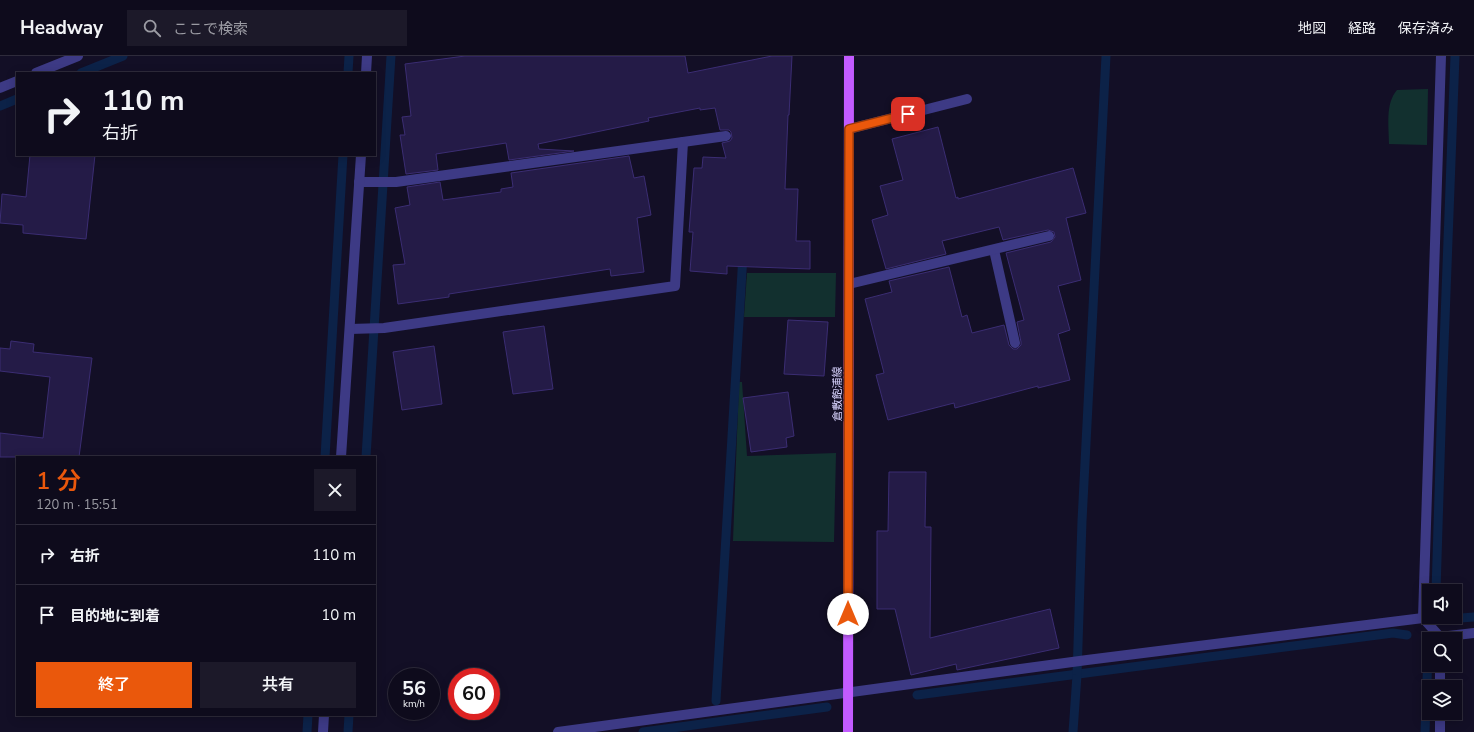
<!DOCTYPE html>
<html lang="ja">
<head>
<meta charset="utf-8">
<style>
  :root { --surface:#0e0b1c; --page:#1c1929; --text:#f1f3f6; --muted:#9b9ba3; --line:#2e2b3b; --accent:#ea580c }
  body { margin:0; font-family:"Nunito Sans","Noto Sans JP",sans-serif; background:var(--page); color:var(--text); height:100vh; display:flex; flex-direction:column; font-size:15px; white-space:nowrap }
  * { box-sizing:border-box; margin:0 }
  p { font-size:13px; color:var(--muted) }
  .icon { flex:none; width:22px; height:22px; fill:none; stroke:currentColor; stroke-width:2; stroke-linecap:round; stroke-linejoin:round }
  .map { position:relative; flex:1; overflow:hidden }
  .panel { position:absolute; left:16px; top:400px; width:360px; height:260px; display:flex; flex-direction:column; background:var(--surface); border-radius:0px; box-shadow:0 2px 10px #0003,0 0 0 1px var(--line) }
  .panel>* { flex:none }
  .banner { position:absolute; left:16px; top:16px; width:360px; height:84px; border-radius:0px; box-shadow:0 2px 10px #0003,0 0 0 1px var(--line); background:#0e0b1c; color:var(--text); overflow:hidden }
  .buttons { position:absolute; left:1422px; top:528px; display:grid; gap:8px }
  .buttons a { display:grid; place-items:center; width:40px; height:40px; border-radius:0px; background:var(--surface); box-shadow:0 2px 10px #0003,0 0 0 1px var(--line); font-size:20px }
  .speed { position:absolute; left:388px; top:612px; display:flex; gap:8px; font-size:20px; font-weight:700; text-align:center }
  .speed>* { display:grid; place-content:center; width:52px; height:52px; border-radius:50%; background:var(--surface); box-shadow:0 2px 10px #0003,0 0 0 1px var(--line); line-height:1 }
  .speed small { font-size:10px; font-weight:400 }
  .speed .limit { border:6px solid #d22; background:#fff; color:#111 }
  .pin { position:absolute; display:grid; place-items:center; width:34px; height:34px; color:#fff; margin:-17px; border-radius:8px; box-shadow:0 2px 6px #0006 }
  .me { position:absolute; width:44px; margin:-22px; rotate:0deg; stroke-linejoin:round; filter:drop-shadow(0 0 3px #0008) }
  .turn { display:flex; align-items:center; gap:14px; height:84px; padding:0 20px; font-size:18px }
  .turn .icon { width:52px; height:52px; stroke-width:2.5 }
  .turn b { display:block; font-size:28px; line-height:34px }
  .round { display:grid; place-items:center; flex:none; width:42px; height:42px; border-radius:0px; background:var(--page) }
  .overview { display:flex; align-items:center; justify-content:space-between; height:68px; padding:0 20px }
  h1 { font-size:24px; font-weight:600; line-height:30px; color:var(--accent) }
  .cta { display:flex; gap:8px; margin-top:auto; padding:8px 20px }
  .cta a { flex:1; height:46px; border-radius:0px; background:var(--accent); color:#fff; font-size:16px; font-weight:600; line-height:46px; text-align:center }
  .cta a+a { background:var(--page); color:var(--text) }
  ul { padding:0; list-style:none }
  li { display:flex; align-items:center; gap:12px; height:60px; padding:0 20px; border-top:1px solid var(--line) }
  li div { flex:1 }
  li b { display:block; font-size:15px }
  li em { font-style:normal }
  header { display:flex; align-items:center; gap:24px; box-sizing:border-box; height:56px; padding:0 20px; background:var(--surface); border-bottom:1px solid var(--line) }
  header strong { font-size:19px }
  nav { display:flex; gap:22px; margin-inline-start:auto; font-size:14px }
  .search { width:280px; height:36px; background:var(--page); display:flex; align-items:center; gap:10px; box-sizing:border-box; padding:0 14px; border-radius:0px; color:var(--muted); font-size:15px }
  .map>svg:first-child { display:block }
  .green { fill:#12302f }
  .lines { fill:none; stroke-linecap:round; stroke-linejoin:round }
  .stream { stroke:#0c2248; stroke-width:9 }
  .building { fill:#241b47; stroke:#3b2d73 }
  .minor { stroke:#3d3a85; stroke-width:10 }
  .major { stroke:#c25bff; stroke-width:10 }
  .route-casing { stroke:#983908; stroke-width:10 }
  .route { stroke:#ea580c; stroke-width:7 }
  .labels { text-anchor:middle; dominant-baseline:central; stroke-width:3; stroke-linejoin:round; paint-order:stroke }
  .street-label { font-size:11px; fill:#d9d4ff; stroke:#130f26 }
</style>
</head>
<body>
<header>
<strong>Headway</strong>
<div class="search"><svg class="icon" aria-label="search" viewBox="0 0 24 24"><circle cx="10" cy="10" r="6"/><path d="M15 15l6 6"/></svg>ここで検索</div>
<nav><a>地図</a><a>経路</a><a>保存済み</a></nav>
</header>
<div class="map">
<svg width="1474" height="676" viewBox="0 0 1474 676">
  <rect width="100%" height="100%" fill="#130f26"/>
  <g class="green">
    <path d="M1428,33l-1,56 -38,-1c0,-18 -4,-40 8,-54z"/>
    <path d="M747,217h89l-1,44h-91z"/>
    <path d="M739,326h3l5,74 89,-3 -2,89 -101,-1z"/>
  </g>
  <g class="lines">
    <g class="stream">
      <path d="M81,17l42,-17"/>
      <path d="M348,17l1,-17"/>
      <path d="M0,50l17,-7"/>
      <path d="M325,401l18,-302"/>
      <path d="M366,401l25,-401"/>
      <path d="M1436,535l6,-193 13,-342"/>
      <path d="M1444,561l4,2 26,-2"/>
      <path d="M917,639l476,-62 14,2"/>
      <path d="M716,645l27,-446"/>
      <path d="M307,676l1,-17"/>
      <path d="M348,676l1,-17"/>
      <path d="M643,676l184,-25"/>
      <path d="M1073,676l4,-57 5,-154 24,-465"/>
      <path d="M1425,676l3,-77"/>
    </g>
  </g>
  <g class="building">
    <path d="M465,0h220l3,17 84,-17h20l-3,59h-1l-3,74h13l-2,52h14v28l-83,-3v8l-37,-3 3,-39h-4l5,-64h8l1,-11 23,1 -4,-15 8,-2 2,-3 -1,-6 -2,-2h-9l-5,-22 -15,2v-2l-52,10 1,3 -111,23 1,5 35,2 -65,9 -3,-17 -70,11 2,16 -32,4 -6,-39h5l-3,-18 9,-1 -6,-52z"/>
    <path d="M938,71l18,71 2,-1v2l115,-31 13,45 -20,5 15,62 -23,6 12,44 -12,4 12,46 -32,8v-2l-83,22 -1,-5 -66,17 -12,-45 8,-2 -19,-74 27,-7 -3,-11 60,-14 13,50 5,-2 5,18 32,-8 5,20 4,4h4l4,-4v-3l-4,-20 7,-2 -18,-67 45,-11 4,-5 -1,-5 -6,-2 -45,10 -4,-13 -57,14 4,13 -60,15 -14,-49 16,-5 -8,-29 23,-6 -11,-41z"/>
    <path d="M30,99h65l-9,84 -63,-6v-8l-23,-2 2,-29 24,3z"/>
    <path d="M629,100l5,22 10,-2 7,39 -14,3 7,54 -33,4 -1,-7 -161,25v3l-51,7 -5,-39 12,-1 -10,-56 15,-3 -3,-18 33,-5 3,18 58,-8v-3l12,-2 -2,-14z"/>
    <path d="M788,264l40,2 -4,54 -40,-2z"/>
    <path d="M544,270l9,63 -40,5 -10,-62z"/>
    <path d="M11,285l23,3 -1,8 59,6 -13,99h-79v-24l43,5 7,-61 -50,-6v-23l10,1z"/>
    <path d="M434,290l8,58 -40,6 -9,-58z"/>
    <path d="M788,336l6,44 -8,2 1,9 -36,5 -8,-54z"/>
    <path d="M889,416h37l-1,55h6l-1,111 120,-29 9,39 -102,22 -1,-6 -45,11 -16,-66h-18v-78h11z"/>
  </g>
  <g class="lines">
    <g class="minor">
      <path d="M36,17l42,-17"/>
      <path d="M366,17l1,-17"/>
      <path d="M0,32l17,-7"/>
      <path d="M849,73l118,-30"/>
      <path d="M359,126h37l330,-46"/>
      <path d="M994,194l21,93"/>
      <path d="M849,228l200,-48"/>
      <path d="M350,273l34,-1 291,-42 8,-144"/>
      <path d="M341,401l20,-302"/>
      <path d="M1440,581l34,-4"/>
      <path d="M1440,583v-2l-17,-19 18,-562"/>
      <path d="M1440,631v-22"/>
      <path d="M323,676l1,-17"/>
      <path d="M558,676l529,-72 336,-42"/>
      <path d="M1440,676v-19"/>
    </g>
    <path class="major" d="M848,676l1,-676"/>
  </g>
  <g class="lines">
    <g class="route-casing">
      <path id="route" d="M848,558l1,-485 59,-15"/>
    </g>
    <use href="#route" class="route"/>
  </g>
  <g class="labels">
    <g class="street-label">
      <text transform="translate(837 338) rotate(-90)">倉敷飽浦線</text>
    </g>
  </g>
</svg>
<div class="buttons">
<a><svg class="icon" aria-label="sound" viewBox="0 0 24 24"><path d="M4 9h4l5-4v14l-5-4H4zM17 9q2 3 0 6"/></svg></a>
<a><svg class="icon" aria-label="search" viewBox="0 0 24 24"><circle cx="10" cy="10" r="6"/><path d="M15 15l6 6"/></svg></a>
<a><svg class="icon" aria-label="layers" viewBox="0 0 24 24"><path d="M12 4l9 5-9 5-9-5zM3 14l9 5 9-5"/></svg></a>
</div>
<div class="speed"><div>56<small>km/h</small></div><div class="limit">60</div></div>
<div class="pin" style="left:908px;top:58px;background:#d93025"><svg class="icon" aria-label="arrive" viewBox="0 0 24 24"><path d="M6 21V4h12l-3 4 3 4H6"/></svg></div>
<svg class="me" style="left:848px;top:558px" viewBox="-20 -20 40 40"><circle r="19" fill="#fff"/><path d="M0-13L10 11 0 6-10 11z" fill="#ea580c"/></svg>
<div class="banner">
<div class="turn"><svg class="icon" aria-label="right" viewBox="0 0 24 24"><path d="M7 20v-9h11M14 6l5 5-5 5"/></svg><div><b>110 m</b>右折</div></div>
</div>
<section class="panel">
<div class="overview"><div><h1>1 分</h1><p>120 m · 15:51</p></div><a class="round"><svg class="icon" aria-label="close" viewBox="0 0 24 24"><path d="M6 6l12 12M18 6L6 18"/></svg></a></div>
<ul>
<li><svg class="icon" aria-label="right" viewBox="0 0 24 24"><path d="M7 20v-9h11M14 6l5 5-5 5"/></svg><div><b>右折</b></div><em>110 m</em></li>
<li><svg class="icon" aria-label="arrive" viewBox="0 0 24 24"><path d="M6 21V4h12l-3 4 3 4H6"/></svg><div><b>目的地に到着</b></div><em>10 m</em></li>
</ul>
<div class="cta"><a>終了</a><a>共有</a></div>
</section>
</div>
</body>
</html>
